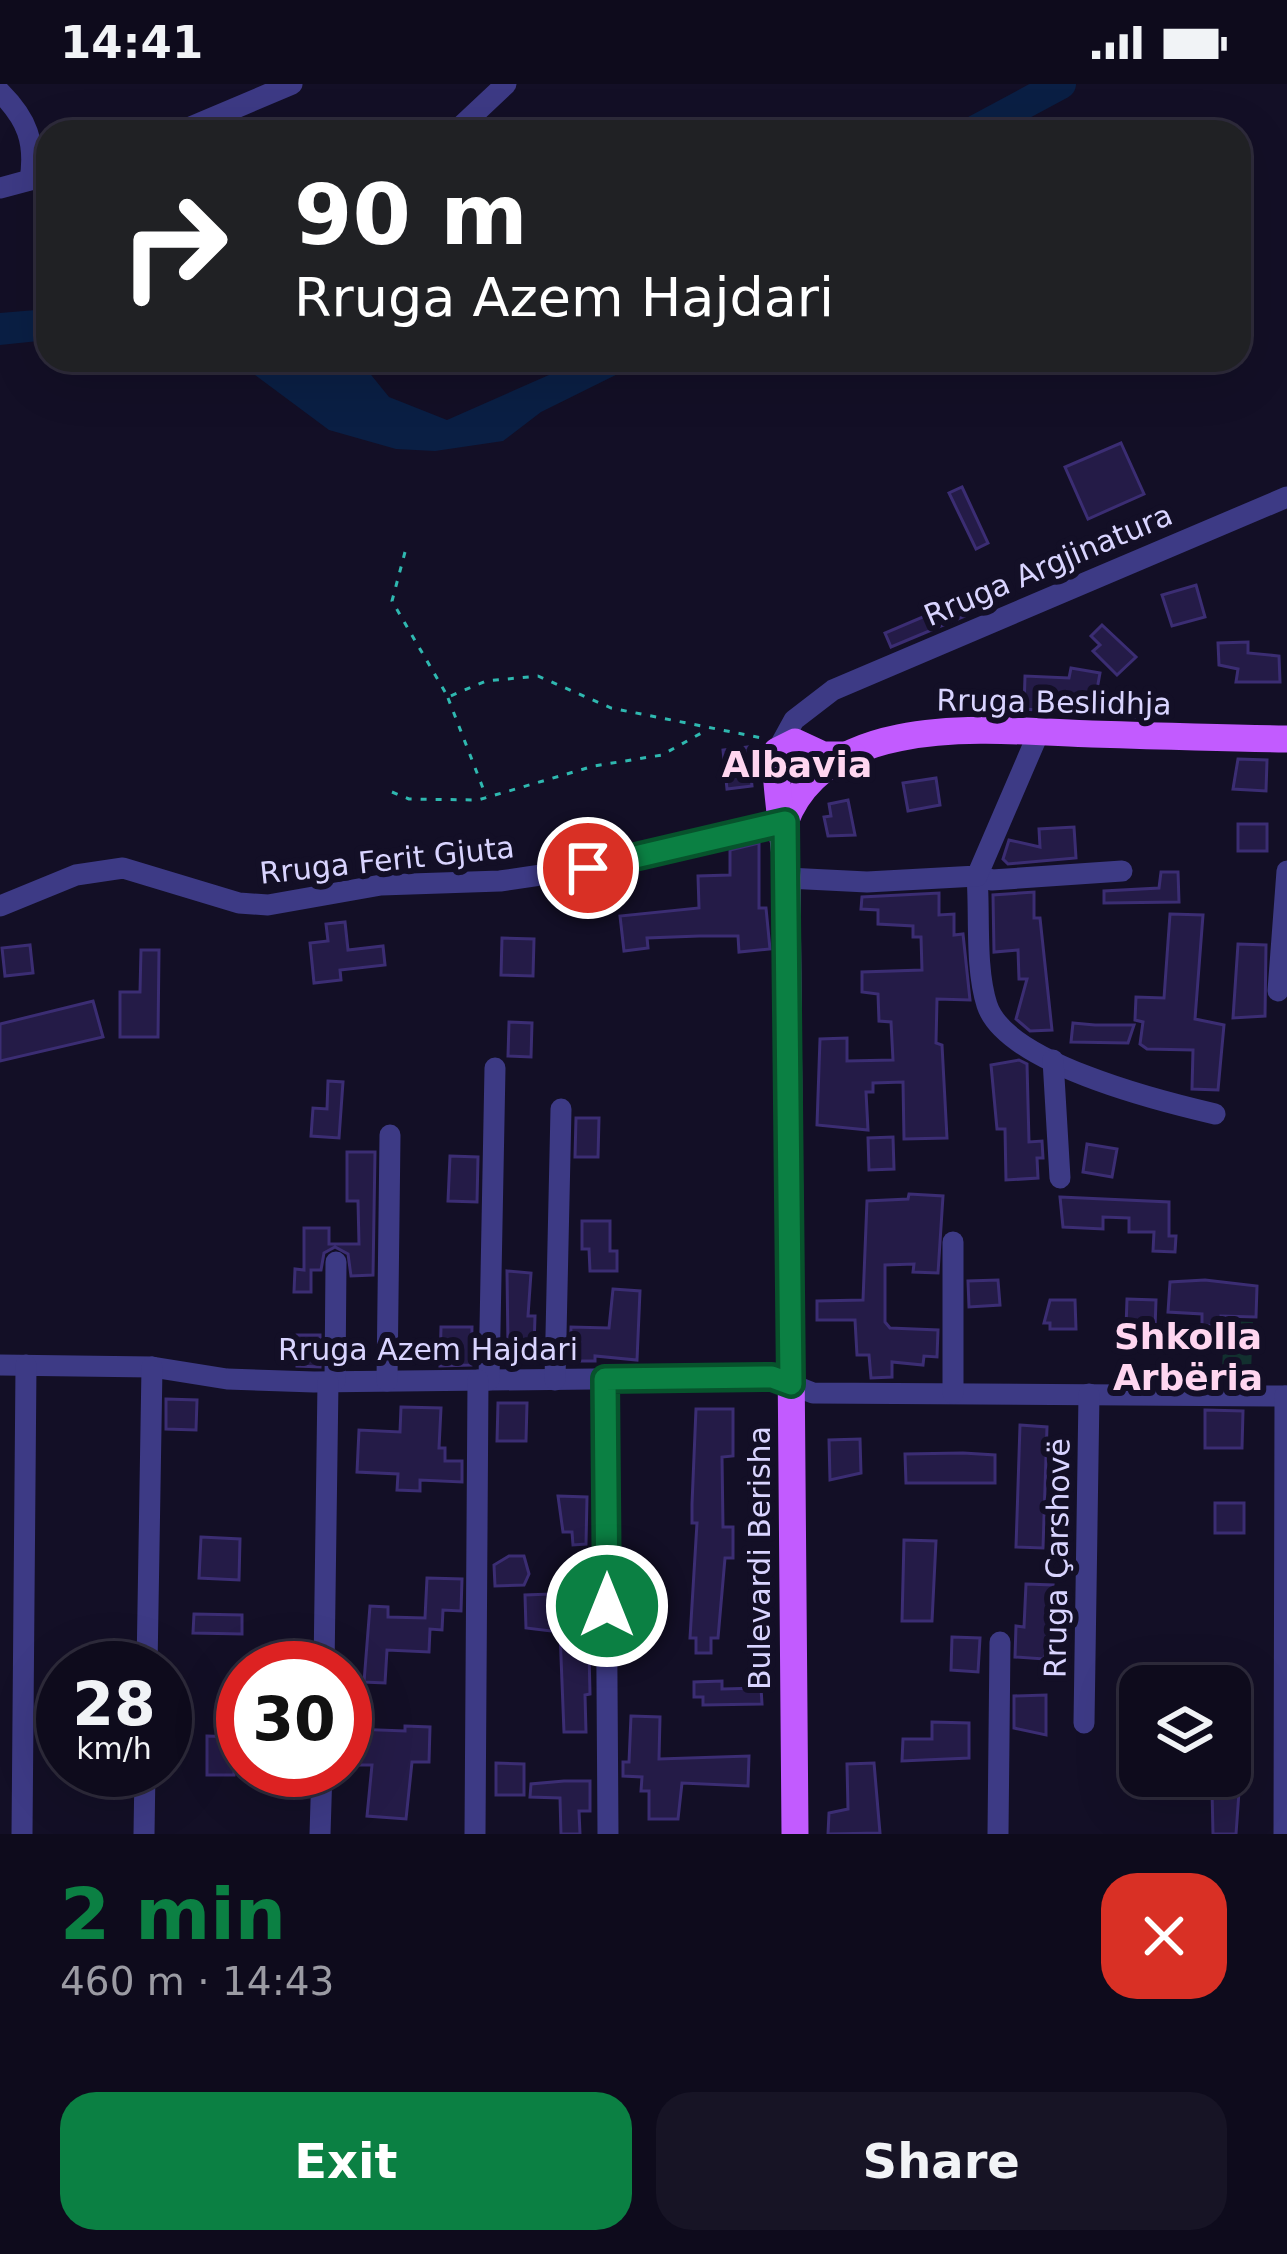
<!DOCTYPE html>
<html lang="en">
<head>
<meta charset="utf-8">
<style>
  :root { --surface:#0e0b1c; --page:#171425; --text:#f1f3f6; --muted:#9b9ba3; --line:#2e2b3b; --accent:#0b8043 }
  body { margin:0; font-family:"DejaVu Sans",sans-serif; background:var(--page); color:var(--text); height:100vh; display:flex; flex-direction:column; font-size:45px; white-space:nowrap }
  * { box-sizing:border-box; margin:0 }
  p { font-size:39px; color:var(--muted) }
  .icon { flex:none; width:66px; height:66px; fill:none; stroke:currentColor; stroke-width:2; stroke-linecap:round; stroke-linejoin:round }
  .map { position:relative; height:1750px; overflow:hidden }
  .sheet { display:flex; flex-direction:column; background:var(--surface); flex:1 }
  .sheet>* { flex:none }
  .guide { position:absolute; left:36px; top:36px; width:1215px; height:252px; border-radius:36px; box-shadow:0 12px 48px #0002,0 0 0 3px var(--line); background:#202124; color:#fff; overflow:hidden }
  .buttons { position:absolute; left:1119px; top:1581px; display:grid; gap:24px }
  .buttons a { display:grid; place-items:center; width:132px; height:132px; border-radius:24px; background:var(--surface); box-shadow:0 12px 48px #0002,0 0 0 3px var(--line); font-size:60px }
  .speed { position:absolute; left:36px; top:1557px; display:flex; gap:24px; font-size:60px; font-weight:700; text-align:center }
  .speed>* { display:grid; place-content:center; width:156px; height:156px; border-radius:50%; background:var(--surface); box-shadow:0 12px 48px #0002,0 0 0 3px var(--line); line-height:1 }
  .speed small { font-size:30px; font-weight:400 }
  .speed .limit { border:18px solid #d22; background:#fff; color:#111 }
  .pin { position:absolute; display:grid; place-items:center; width:102px; height:102px; color:#fff; margin:-51px; border:6px solid #fff; border-radius:50%; box-shadow:0 3px 12px #0007 }
  .me { position:absolute; width:132px; margin:-66px; rotate:0deg; stroke-linejoin:round; filter:drop-shadow(0 0 9px #0008) }
  .turn { display:flex; align-items:center; gap:42px; height:252px; padding:0 60px; font-size:54px }
  .turn .icon { width:156px; height:156px; stroke-width:2.5 }
  .turn b { display:block; font-size:84px; line-height:102px }
  .round { display:grid; place-items:center; flex:none; width:126px; height:126px; border-radius:36px; background:var(--page) }
  .summary { display:flex; align-items:center; justify-content:space-between; height:204px; padding:0 60px }
  h1 { font-size:72px; font-weight:700; line-height:90px; color:var(--accent) }
  .action { display:flex; gap:24px; margin-top:auto; padding:24px 60px }
  .action a { flex:1; height:138px; border-radius:36px; background:var(--accent); color:#fff; font-size:48px; font-weight:700; line-height:138px; text-align:center }
  .action a+a { background:var(--page); color:var(--text) }
  .status { display:flex; justify-content:space-between; align-items:center; height:84px; padding:0 60px; background:var(--surface); direction:ltr }
  .status svg { height:33px; fill:currentColor }
  .map>svg:first-child { display:block }
  .green { fill:#12302f }
  .water { fill:#0a1f44 }
  .lines { fill:none; stroke-linecap:round; stroke-linejoin:round }
  .river { stroke:#0a1f44; stroke-width:30 }
  .building { fill:#241b47; stroke:#3b2d73; stroke-width:3 }
  .path { stroke:#2fb8b0; stroke-width:3; stroke-dasharray:6 9; stroke-linecap:butt }
  .minor { stroke:#3d3a85; stroke-width:21 }
  .major { stroke:#c25bff; stroke-width:27 }
  .route-casing { stroke:#07532c; stroke-width:30 }
  .route { stroke:#0b8043; stroke-width:21 }
  .labels { text-anchor:middle; dominant-baseline:central; stroke-width:12; stroke-linejoin:round; paint-order:stroke }
  .street-label { font-size:30px; fill:#d9d4ff; stroke:#130f26 }
  .quarter-label { font-size:36px; font-weight:bold; fill:#ffd6f0; stroke:#130f26 }
</style>
</head>
<body>
<div class="status"><b>14:41</b><svg viewBox="0 0 49 12"><path d="M0 12V9h3v3zM5 12V6h3v6zM10 12V3h3v9zM15 12V0h3v12zM26 1h20v11H26zM47 4h2v5h-2z"/></svg></div>
<div class="map">
<svg width="1287" height="1750" viewBox="0 0 1287 1750">
  <rect width="100%" height="100%" fill="#130f26"/>
  <path class="green" d="M1224,1237l29,1 -2,51 -29,-2z"/>
  <g class="water">
    <path d="M48,225v31l-48,5v-32z"/>
    <path d="M235,276h124l30,37 58,23 136,-60h63l-105,52 -38,29 -68,10 -39,-2 -67,-19z"/>
  </g>
  <g class="lines">
    <path class="river" d="M972,48l89,-48"/>
  </g>
  <g class="building">
    <path d="M1121,359l23,51 -56,25 -23,-52z"/>
    <path d="M962,403l26,56 -12,6 -27,-56z"/>
    <path d="M1196,501l9,32 -33,9 -10,-31z"/>
    <path d="M965,515l5,15 -79,33 -6,-14z"/>
    <path d="M1102,541l34,32 -19,18 -24,-24 7,-6 -9,-9z"/>
    <path d="M1248,558v11l31,3 1,26h-44l2,-13 -19,-4 -1,-22z"/>
    <path d="M1071,584l29,5 -4,22 -7,8 55,6 5,9 -125,-9 1,-33 44,2z"/>
    <path d="M748,663l4,39 -25,3 -4,-39z"/>
    <path d="M1238,675l29,1 -1,31 -33,-2z"/>
    <path d="M936,694l4,27 -32,6 -5,-28z"/>
    <path d="M848,716l7,35 -27,1 -4,-19 7,-1 -2,-12z"/>
    <rect x="1238" y="740" width="29" height="27"/>
    <path d="M1074,743l2,31 -68,6 -5,-5 6,-19 31,7 -1,-18z"/>
    <path d="M759,759v65h7l4,41 -31,3 -1,-16h-39l-52,2 1,10 -24,3 -4,-35 79,-8 -1,-32 32,-1v-25z"/>
    <path d="M1161,788h17l1,30 -75,1v-12l55,-3z"/>
    <path d="M1034,808v26h6l12,112 -22,1 -14,-12 11,-40h-8l-1,-29 -24,2 -1,-57z"/>
    <path d="M939,809v22l15,-1v21l9,-1 7,66 -33,-1 -1,44 6,2 5,93 -43,1 -1,-57 -30,1v9h-7l2,38 -51,-5 3,-86 27,-1v23l46,-1 -2,-38 -12,-1 -1,-27 -16,-2v-20l60,-2 -1,-33h-8v-11l-35,-2v-14l-17,-1 1,-12z"/>
    <path d="M1170,830l33,1 -8,104 29,6 -6,65 -26,-1 1,-39 -46,-1 -7,-5 3,-22 -8,-2 1,-23 28,1z"/>
    <path d="M345,838l3,28 35,-4 2,19 -45,5 1,10 -27,3 -4,-40 18,-2 -2,-17z"/>
    <path d="M502,854l32,1 -1,37 -32,-1z"/>
    <path d="M1238,860l28,1 -1,71 -32,2z"/>
    <path d="M30,861l3,28 -28,3 -3,-28z"/>
    <path d="M141,866h18l-1,87h-38v-45h20z"/>
    <path d="M93,917l10,36 -103,24v-37z"/>
    <path d="M509,938l23,1 -1,34 -23,-1z"/>
    <path d="M1073,939l22,2h39l-6,18 -57,-1z"/>
    <path d="M1019,976l8,4 2,78 13,-1 1,17h-6l1,20 -32,2 -1,-51h-8l-6,-64z"/>
    <path d="M328,997l15,1 -4,56 -28,-2 2,-28 14,1z"/>
    <path d="M576,1034h23l-1,39h-23z"/>
    <path d="M893,1053l1,32 -25,1 -1,-32z"/>
    <path d="M1087,1060l30,5 -5,28 -29,-5z"/>
    <path d="M347,1068h28l-2,123 -22,1 -3,-22 -13,-7 -11,6 -3,17h-10v22h-17l1,-23 9,1v-42h25v16h30l-1,-43h-11z"/>
    <path d="M450,1072l28,1 -1,45 -29,-1z"/>
    <path d="M909,1110l34,2 -5,77 -25,-1 1,-8 -29,1v57l5,6 48,2 -1,27 -13,-1 -1,9 -31,-3v15l-21,1 -2,-23h-12l-2,-35h-38v-19l46,-1 4,-99 41,-2z"/>
    <path d="M1060,1113l109,5v34h7l-1,16 -22,-1 1,-19h-25v-14l-26,-1v12l-40,-2z"/>
    <path d="M582,1137h28v30h7v20h-27l-1,-22h-7z"/>
    <path d="M507,1187l24,2 -3,43h7l-1,32 -26,-1z"/>
    <path d="M998,1196l2,25 -31,2 -1,-26z"/>
    <path d="M1205,1196l52,6 -1,31 -35,-1v10l-19,-1v-11l-34,-2 2,-30z"/>
    <path d="M613,1205l27,2 -3,69 -42,-4v5h-25l1,-34 38,1z"/>
    <path d="M1127,1215l29,1 -1,29 -29,-1z"/>
    <path d="M1050,1216h25l1,29h-26v-6h-6z"/>
    <path d="M441,1243h31l-1,38 -31,1z"/>
    <path d="M297,1251h23v32l-23,-1z"/>
    <path d="M166,1315l31,1 -1,30 -30,-1z"/>
    <path d="M498,1319h29l-1,38h-29z"/>
    <path d="M401,1323l40,1 -2,40h6v13h17v21l-42,-2v11l-23,-1 1,-16 -41,-2 2,-42 41,2z"/>
    <path d="M696,1325h37v47l-11,1 1,70h10v31h-8l-7,80h-7v15h-15v-15h-6l7,-115h-5v-19z"/>
    <path d="M1205,1326l38,1 -1,37h-37z"/>
    <path d="M1020,1341l27,2 -4,121 -27,-1z"/>
    <path d="M860,1355l1,34 -31,7 -1,-40z"/>
    <path d="M963,1369l32,2v28h-89l-1,-29z"/>
    <path d="M558,1412l29,1 -1,47 -13,1 -1,-13h-9z"/>
    <rect x="1215" y="1419" width="29" height="30"/>
    <path d="M201,1453l39,2 -1,41 -40,-2z"/>
    <path d="M904,1456l32,1 -4,80h-30z"/>
    <path d="M509,1472h15l5,18 -5,11 -29,1 -1,-21z"/>
    <path d="M427,1494l35,1 -1,32 -18,-1 -1,20 -12,-1 -1,23 -42,-2 -2,33 -21,-1 6,-76 18,1v10l37,1z"/>
    <path d="M1026,1500l27,1 -9,74 -29,-2 1,-31 8,1z"/>
    <path d="M579,1509l-3,17h12l2,84 -5,1 1,37h-22l-4,-100 -34,-4 -1,-33z"/>
    <path d="M194,1530l48,1v19l-49,-1z"/>
    <path d="M952,1553l28,1 -2,34 -27,-2z"/>
    <path d="M722,1597v8l39,-1 1,16 -59,1v-8h-9v-15z"/>
    <path d="M1046,1611v40l-32,-7v-32z"/>
    <path d="M631,1632l29,1 -1,42 90,-3 -1,30 -66,-3 -4,36h-29v-28h-8l1,-14 -19,-1v-14h6z"/>
    <path d="M932,1638l37,1v35l-67,3 1,-22h29z"/>
    <path d="M405,1642l25,1 -1,35h-17l-6,57 -39,-3 5,-51h-20l1,-36 52,2z"/>
    <path d="M207,1652l28,1 -1,38h-27z"/>
    <path d="M496,1679l28,1v31h-28z"/>
    <path d="M874,1679l6,70 -52,1 1,-21 19,-4 -1,-45z"/>
    <path d="M564,1697h26v30h-11l1,23h-19l-1,-36 -30,-1 1,-13z"/>
    <path d="M1212,1706l27,2 -3,42h-23z"/>
  </g>
  <g class="lines">
    <g class="path">
      <path d="M405,468l-13,49 56,96 38,-16 52,-5 73,32 151,30"/>
      <path d="M448,614l38,98"/>
      <path d="M392,708l17,7 69,1 116,-34 68,-11 43,-24"/>
    </g>
    <g class="minor">
      <path d="M0,8c27,27 36,50 30,88l-30,8"/>
      <path d="M179,48l113,-48"/>
      <path d="M455,48l51,-48"/>
      <path d="M45,105l3,-1"/>
      <path d="M777,667l17,-31 39,-30 454,-193"/>
      <path d="M1122,787l-130,9 -15,-4c3,39 -2,92 10,129 19,58 172,96 228,109"/>
      <path d="M787,794l80,4 110,-6 62,-144"/>
      <path d="M0,822l76,-31 47,-7 116,35 29,2 113,-20 119,-4 88,-13 197,-46"/>
      <path d="M1278,907l9,-120"/>
      <path d="M1053,976l7,118"/>
      <path d="M0,1281l152,2 75,12 87,3 458,-5 41,16 474,3"/>
      <path d="M605,1295l3,455"/>
      <path d="M489,1296l6,-312"/>
      <path d="M555,1296l6,-271"/>
      <path d="M335,1297l1,-119"/>
      <path d="M387,1297l3,-246"/>
      <path d="M953,1309v-151"/>
      <path d="M147,1584l5,-301"/>
      <path d="M324,1584l4,-286"/>
      <path d="M1084,1639l5,-329"/>
      <path d="M22,1750l4,-469"/>
      <path d="M144,1750l1,-64"/>
      <path d="M320,1750l2,-64"/>
      <path d="M475,1750l3,-454"/>
      <path d="M998,1750l2,-192"/>
      <path d="M1284,1750l1,-438"/>
    </g>
    <g class="major">
      <path d="M785,738c42,-113 211,-91 307,-88 65,2 130,4 195,5"/>
      <path d="M795,1750l-8,-956c-1,-25 -15,-113 -10,-127l18,-9 28,13h30"/>
    </g>
  </g>
  <g class="lines">
    <g class="route-casing">
      <path id="route" d="M588,784l197,-46 6,562 -19,-7 -167,2 2,227"/>
    </g>
    <use href="#route" class="route"/>
  </g>
  <g class="labels">
    <g class="street-label">
      <text transform="translate(1048 481) rotate(-23)">Rruga Argjinatura</text>
      <text transform="translate(1054 618) rotate(1)">Rruga Beslidhja</text>
      <text transform="translate(387 776) rotate(-6)">Rruga Ferit Gjuta</text>
      <text x="428" y="1265">Rruga Azem Hajdari</text>
      <text transform="translate(759 1474) rotate(-90)">Bulevardi Berisha</text>
      <text transform="translate(1057 1474) rotate(-89)">Rruga Çarshovë</text>
    </g>
    <g class="quarter-label">
      <text x="797" y="680">Albavia</text>
      <text x="1188" y="1252">Shkolla<tspan x="1188" dy="41">Arbëria</tspan></text>
    </g>
  </g>
</svg>
<div class="buttons">
<a><svg class="icon" aria-label="layers" viewBox="0 0 24 24"><path d="M12 4l9 5-9 5-9-5zM3 14l9 5 9-5"/></svg></a>
</div>
<div class="speed"><div>28<small>km/h</small></div><div class="limit">30</div></div>
<div class="pin" style="left:588px;top:784px;background:#d93025"><svg class="icon" aria-label="arrive" viewBox="0 0 24 24"><path d="M6 21V4h12l-3 4 3 4H6"/></svg></div>
<svg class="me" style="left:607px;top:1522px" viewBox="-20 -20 40 40"><circle r="17" fill="#0b8043" stroke="#fff" stroke-width="3"/><path d="M0-11L8 9 0 5-8 9z" fill="#fff"/></svg>
<div class="guide">
<div class="turn"><svg class="icon" aria-label="right" viewBox="0 0 24 24"><path d="M7 20v-9h11M14 6l5 5-5 5"/></svg><div><b>90 m</b>Rruga Azem Hajdari</div></div>
</div>
</div>
<section class="sheet">
<div class="summary"><div><h1>2 min</h1><p>460 m · 14:43</p></div><a class="round" style="background:#d93025;color:#fff"><svg class="icon" aria-label="close" viewBox="0 0 24 24"><path d="M6 6l12 12M18 6L6 18"/></svg></a></div>
<div class="action"><a>Exit</a><a>Share</a></div>
</section>
</body>
</html>
